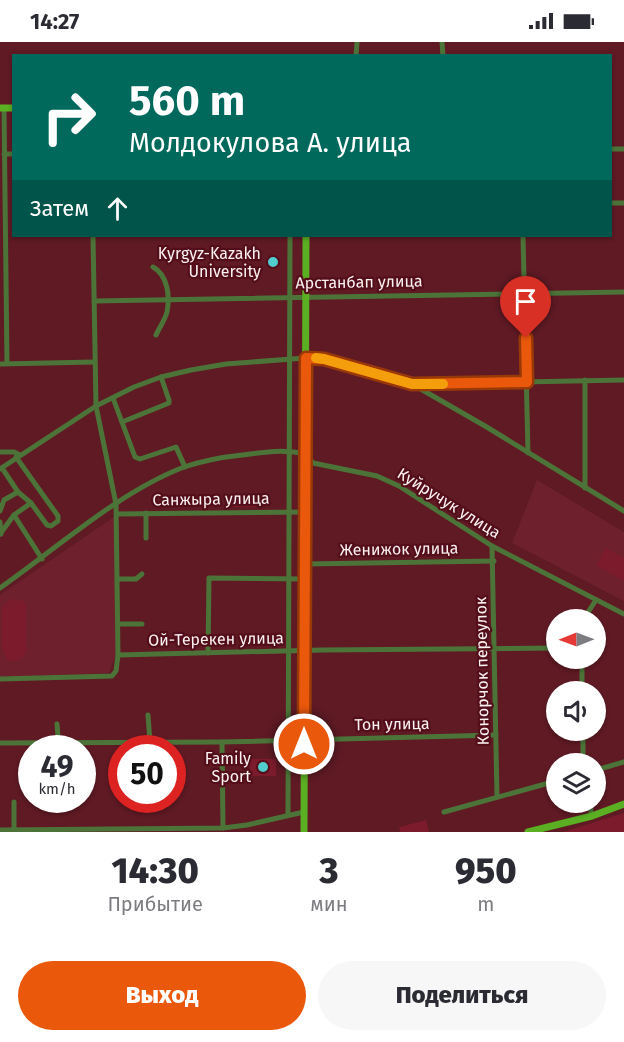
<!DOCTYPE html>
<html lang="ru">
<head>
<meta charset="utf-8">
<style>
  :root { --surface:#fff; --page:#f7f7f7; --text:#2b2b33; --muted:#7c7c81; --accent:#ea580c }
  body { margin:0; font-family:"Fira Sans",sans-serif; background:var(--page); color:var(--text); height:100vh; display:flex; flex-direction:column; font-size:22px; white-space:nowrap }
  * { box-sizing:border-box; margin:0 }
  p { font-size:20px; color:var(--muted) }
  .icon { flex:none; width:33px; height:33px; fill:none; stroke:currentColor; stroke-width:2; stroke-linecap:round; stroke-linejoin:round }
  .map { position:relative; height:790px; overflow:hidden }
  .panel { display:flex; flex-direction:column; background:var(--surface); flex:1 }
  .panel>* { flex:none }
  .top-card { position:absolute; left:12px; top:12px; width:600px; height:183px; border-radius:0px; box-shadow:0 2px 4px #0004; background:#00695c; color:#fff; overflow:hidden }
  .needle { width:39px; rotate:269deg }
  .buttons { position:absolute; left:546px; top:567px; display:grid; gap:12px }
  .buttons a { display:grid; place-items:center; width:60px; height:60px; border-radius:50%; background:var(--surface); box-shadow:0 2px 4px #0004; font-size:30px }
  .speed { position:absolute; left:18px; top:693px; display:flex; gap:12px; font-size:30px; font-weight:700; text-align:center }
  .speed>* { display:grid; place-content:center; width:78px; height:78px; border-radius:50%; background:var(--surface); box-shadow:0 2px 4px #0004; line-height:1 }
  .speed small { font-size:15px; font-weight:400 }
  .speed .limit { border:9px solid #d22; background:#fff; color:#111 }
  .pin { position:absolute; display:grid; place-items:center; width:51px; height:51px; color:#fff; margin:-62px -26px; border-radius:50% 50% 50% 0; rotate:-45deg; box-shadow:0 0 6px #0007 }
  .pin .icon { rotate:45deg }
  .me { position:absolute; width:66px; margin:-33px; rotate:0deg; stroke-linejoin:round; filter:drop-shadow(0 0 4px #0008) }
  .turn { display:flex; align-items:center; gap:21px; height:126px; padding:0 18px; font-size:27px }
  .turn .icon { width:78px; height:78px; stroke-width:2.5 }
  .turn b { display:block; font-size:42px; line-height:51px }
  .then { display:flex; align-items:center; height:57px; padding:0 18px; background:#0003; gap:12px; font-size:22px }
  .eta { display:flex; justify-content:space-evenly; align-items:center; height:102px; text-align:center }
  .eta b { font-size:36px; font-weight:800; line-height:42px }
  .primary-button { display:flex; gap:12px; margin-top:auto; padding:12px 18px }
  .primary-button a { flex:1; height:69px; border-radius:36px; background:var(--accent); color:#fff; font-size:24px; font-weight:800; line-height:69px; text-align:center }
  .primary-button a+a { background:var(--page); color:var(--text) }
  .status { display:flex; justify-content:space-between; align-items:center; height:42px; padding:0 30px; background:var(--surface); direction:ltr }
  .status svg { height:16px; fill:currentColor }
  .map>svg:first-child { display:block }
  .built { fill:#6e212c }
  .green { fill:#7b1b2c }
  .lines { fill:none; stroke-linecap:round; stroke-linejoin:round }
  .minor { stroke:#4c7438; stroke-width:5 }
  .major { stroke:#5aaf22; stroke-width:7 }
  .route-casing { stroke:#983908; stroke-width:15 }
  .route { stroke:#ea580c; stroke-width:10 }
  .slow { stroke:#f59e0b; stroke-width:10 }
  .poi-dot { fill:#52cdce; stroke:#530e1a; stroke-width:2 }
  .labels { text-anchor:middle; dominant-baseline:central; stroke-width:4.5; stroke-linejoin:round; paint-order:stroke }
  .poi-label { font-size:16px; fill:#faf1f1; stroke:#530e1a; text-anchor:end }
  .street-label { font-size:16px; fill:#faf1f1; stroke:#530e1a }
</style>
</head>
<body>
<div class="status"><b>14:27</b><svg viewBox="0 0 49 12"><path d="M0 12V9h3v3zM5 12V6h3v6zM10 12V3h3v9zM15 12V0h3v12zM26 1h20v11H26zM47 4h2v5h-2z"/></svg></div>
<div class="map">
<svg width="624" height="790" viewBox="0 0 624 790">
  <rect width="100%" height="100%" fill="#5f1a24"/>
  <g class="built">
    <path d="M537,438l87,52v69l-112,-58z"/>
    <path d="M114,475l2,137 -7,19 -109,4v-82z"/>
  </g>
  <g class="green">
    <rect x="232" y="453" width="24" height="12"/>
    <path d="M606,506l18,10v23l-28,-16z"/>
    <path d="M11,557l13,2 2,3v49c-4,8 -12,10 -20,6l-4,-12v-40z"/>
    <path d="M250,717h26v17h-27z"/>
    <path d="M624,771v19h-61z"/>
    <path d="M426,778l3,12h-29l-1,-5z"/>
  </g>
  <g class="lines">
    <g class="minor">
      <path d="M442,0l1,14"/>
      <path d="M356,14l1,-14"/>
      <path d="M4,66l3,255"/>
      <path d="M610,107h14"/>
      <path d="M4,112h10"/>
      <path d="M610,161h14"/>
      <path d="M93,194l3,170 20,98 2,151"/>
      <path d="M523,194l5,217"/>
      <path d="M153,225c15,8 17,30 14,45 -2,8 -8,16 -11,23"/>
      <path d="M94,259l530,-9"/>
      <path d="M0,322l94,-2"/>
      <path d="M585,338v108"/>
      <path d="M413,342l211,-4"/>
      <path d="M113,356l22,59 5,2 36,-12 9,20"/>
      <path d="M122,380l47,-19v-3l-8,-23"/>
      <path d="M0,410h14l6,3"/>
      <path d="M16,415l42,59v5l-7,5 -4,-1 -16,-22"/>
      <path d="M0,427l96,-63 38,-19 27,-10 30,-7 35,-6 79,-6 19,1 88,25 73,42 139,85"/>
      <path d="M0,469l4,-11 14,-8"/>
      <path d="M146,471v25"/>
      <path d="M117,472l189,-2"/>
      <path d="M14,473l28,44"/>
      <path d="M0,480l1,12"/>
      <path d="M0,492l14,-19 17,-12 -13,-11 -16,-24"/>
      <path d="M492,504l5,251"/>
      <path d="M305,522l189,-3"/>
      <path d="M118,537h18l6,-5"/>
      <path d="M0,546c57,-40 119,-96 184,-121 18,-6 39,-10 58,-12 22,-3 42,-6 64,-1l7,9 64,13 22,10 93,60 132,68"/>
      <path d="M583,578l13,-20"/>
      <path d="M118,582h24"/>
      <path d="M208,611l1,-75 96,1"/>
      <path d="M582,616v34"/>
      <path d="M0,637l112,-3 4,-5 2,-16 204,-5 234,-2"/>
      <path d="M148,673l2,27"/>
      <path d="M57,682l2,24"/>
      <path d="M583,688v34"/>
      <path d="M222,700l1,86"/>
      <path d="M0,701l222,-1 274,-7"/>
      <path d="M596,728l28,-8"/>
      <path d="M14,760v30"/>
      <path d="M589,760l3,14"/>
      <path d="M444,770l112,-31"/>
      <path d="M288,772l2,-578"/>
      <path d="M0,788l223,-2 24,-3 57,-13"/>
    </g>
    <g class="major">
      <path d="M0,66h14"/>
      <path d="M304,790l2,-596"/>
      <path d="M528,790l64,-16 32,-12"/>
    </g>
  </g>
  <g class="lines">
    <g class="route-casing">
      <path id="route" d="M304,702l2,-386 18,1 88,25 115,-2 -1,-44"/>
    </g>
    <use href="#route" class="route"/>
    <path class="slow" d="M316,316l8,1 88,25h31"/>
  </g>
  <g class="poi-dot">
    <circle cx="273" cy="220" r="6"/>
    <circle cx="263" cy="725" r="6"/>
  </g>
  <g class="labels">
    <g class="poi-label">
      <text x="261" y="211">Kyrgyz-Kazakh<tspan x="261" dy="18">University</tspan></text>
      <text x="251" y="716">Family<tspan x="251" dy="18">Sport</tspan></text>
    </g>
    <g class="street-label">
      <text transform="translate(359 240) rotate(-1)">Арстанбап улица</text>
      <text transform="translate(211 457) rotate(-1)">Санжыра улица</text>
      <text transform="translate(449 461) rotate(32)">Куйручук улица</text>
      <text transform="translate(399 507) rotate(-1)">Женижок улица</text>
      <text transform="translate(216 597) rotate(-1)">Ой-Терекен улица</text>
      <text transform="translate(482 629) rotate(-91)">Конорчок переулок</text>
      <text transform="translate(392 682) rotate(-1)">Тон улица</text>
    </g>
  </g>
</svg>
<div class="buttons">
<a><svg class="needle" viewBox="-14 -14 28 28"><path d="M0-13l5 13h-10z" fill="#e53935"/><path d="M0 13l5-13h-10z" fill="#7c7c81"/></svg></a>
<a><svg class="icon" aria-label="sound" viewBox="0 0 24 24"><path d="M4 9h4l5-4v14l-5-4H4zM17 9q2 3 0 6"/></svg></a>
<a><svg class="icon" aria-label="layers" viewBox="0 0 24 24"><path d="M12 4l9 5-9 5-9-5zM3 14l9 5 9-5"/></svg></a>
</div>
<div class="speed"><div>49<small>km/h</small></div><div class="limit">50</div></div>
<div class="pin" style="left:526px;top:296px;background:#d93025"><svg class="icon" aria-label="arrive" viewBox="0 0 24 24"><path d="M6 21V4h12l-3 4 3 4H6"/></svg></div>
<svg class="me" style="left:304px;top:702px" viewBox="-20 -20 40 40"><circle r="17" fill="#ea580c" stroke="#fff" stroke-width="3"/><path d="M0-11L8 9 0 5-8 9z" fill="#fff"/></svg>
<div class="top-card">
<div class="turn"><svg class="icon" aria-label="right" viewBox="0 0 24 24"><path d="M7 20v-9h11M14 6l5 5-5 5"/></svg><div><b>560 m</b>Молдокулова А. улица</div></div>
<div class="then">Затем<svg class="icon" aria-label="ahead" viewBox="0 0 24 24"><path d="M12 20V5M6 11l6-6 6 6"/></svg></div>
</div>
</div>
<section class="panel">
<div class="eta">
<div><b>14:30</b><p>Прибытие</p></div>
<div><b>3</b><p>мин</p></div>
<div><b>950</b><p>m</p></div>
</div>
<div class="primary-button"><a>Выход</a><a>Поделиться</a></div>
</section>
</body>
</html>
